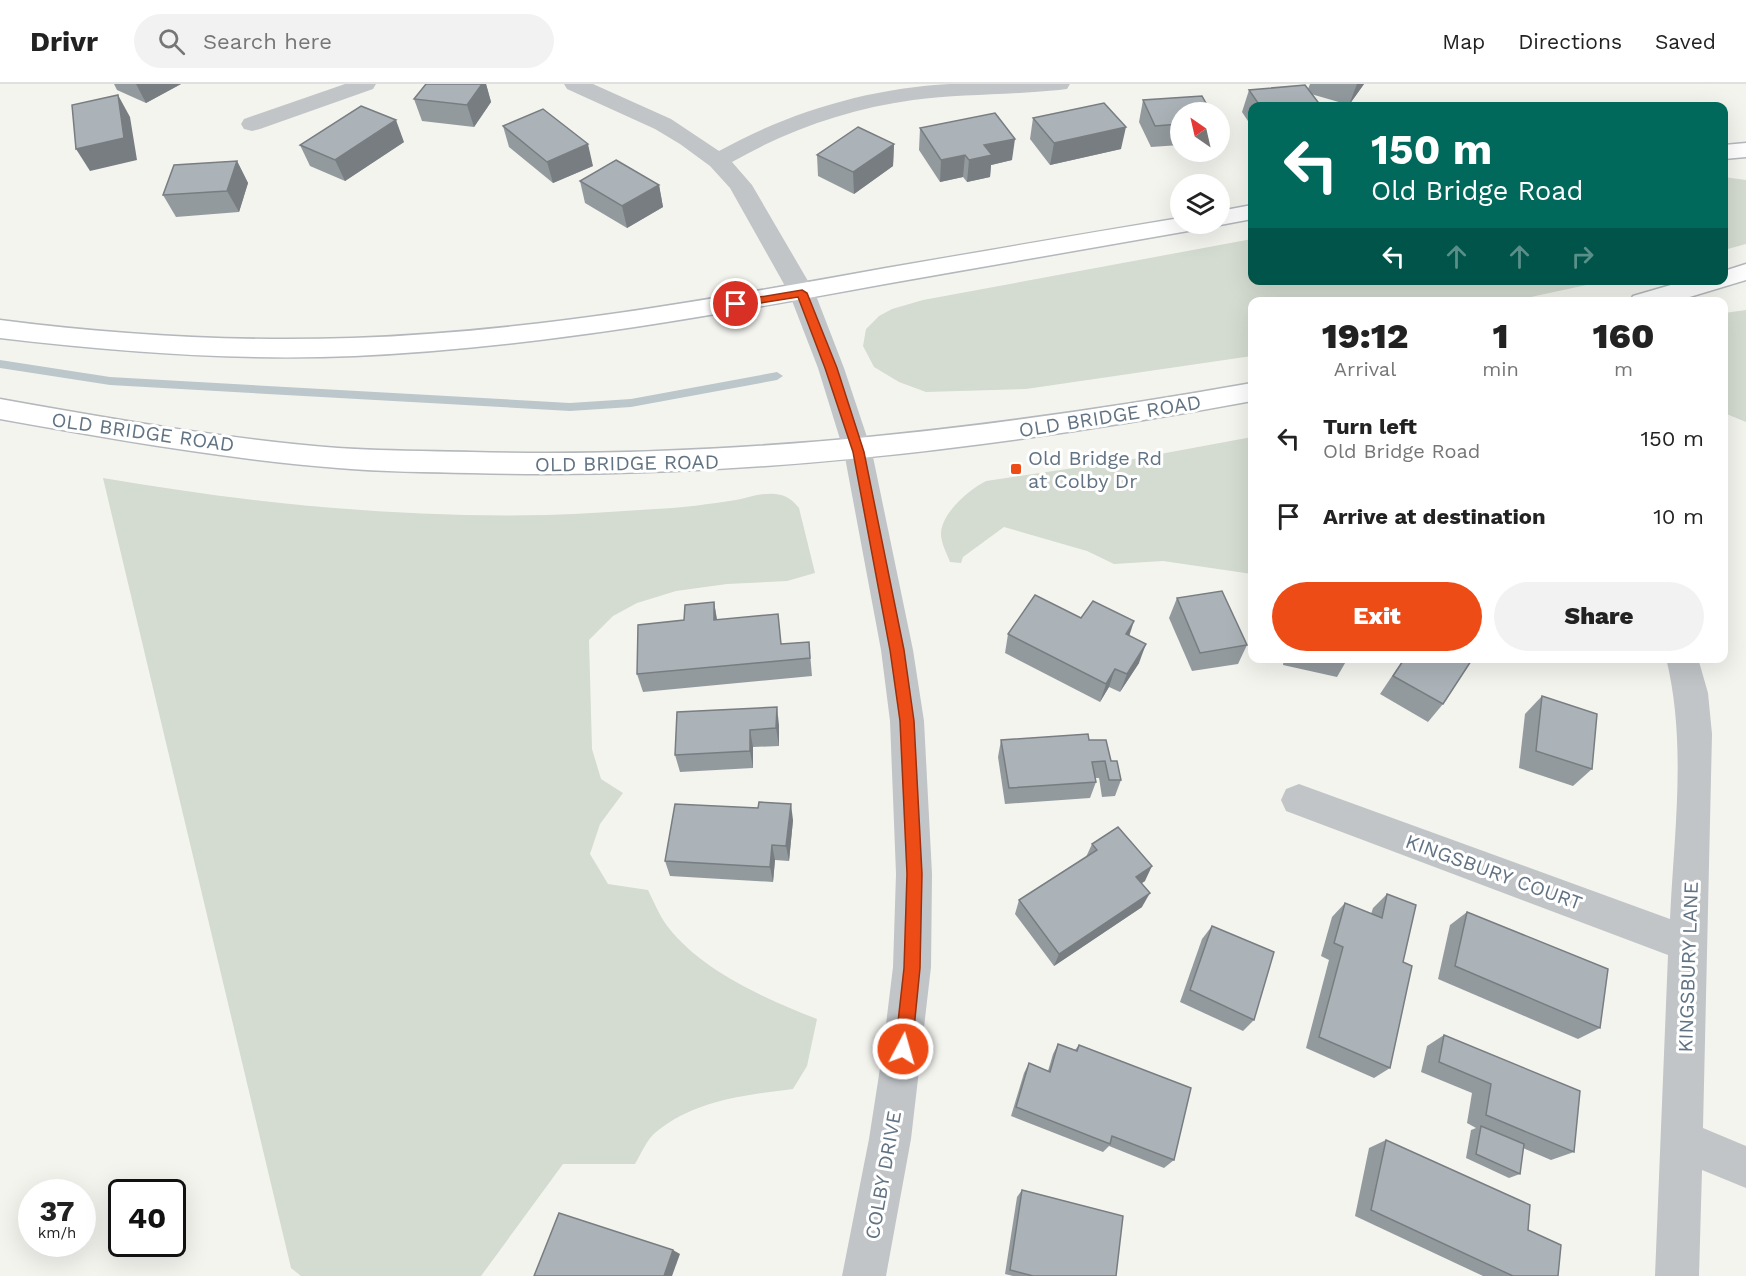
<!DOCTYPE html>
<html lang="en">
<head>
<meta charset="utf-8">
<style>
  :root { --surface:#fff; --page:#f2f2f2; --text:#222; --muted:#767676; --line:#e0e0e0; --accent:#ee4c16 }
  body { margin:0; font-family:"Work Sans",sans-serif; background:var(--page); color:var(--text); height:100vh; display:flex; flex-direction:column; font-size:22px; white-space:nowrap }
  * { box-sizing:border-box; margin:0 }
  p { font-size:20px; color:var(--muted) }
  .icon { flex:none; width:33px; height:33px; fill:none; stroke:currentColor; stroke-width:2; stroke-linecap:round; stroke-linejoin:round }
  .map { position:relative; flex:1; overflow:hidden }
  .drawer { position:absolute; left:1248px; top:213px; width:480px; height:366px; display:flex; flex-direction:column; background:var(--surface); border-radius:12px; box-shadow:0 6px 24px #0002 }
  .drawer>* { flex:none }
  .top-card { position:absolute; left:1248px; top:18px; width:480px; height:183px; border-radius:12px; box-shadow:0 6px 24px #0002; background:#00695c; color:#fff; overflow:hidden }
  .needle { width:39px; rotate:326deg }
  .buttons { position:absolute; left:1170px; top:18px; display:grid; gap:12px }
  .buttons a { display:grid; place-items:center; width:60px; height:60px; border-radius:50%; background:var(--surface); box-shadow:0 6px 24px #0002; font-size:30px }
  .speed { position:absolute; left:18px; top:1095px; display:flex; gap:12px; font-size:30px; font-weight:700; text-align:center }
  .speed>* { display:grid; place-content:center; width:78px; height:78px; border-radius:50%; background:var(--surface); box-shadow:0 6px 24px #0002; line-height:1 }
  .speed small { font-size:15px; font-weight:400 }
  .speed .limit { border:3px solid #111; border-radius:9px; background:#fff; color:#111 }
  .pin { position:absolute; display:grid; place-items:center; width:51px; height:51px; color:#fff; margin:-26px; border:3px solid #fff; border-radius:50%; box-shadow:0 2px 6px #0007 }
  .me { position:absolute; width:66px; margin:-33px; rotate:6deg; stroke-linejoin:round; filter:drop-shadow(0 0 4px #0008) }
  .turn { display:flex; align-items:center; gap:21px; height:126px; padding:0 24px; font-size:27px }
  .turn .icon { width:78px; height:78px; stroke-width:2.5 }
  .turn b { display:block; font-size:42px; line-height:51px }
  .lanes { display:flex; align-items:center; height:57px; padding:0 24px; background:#0003; justify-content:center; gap:30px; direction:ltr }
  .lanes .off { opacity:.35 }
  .eta { display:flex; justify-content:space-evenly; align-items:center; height:102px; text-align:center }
  .eta b { font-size:36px; font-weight:800; line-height:42px }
  .cta { display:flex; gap:12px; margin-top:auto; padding:12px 24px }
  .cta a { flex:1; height:69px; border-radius:36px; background:var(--accent); color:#fff; font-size:24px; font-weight:800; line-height:69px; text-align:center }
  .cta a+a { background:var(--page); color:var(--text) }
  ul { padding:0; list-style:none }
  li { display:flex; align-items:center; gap:18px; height:78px; padding:0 24px }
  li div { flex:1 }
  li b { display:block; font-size:22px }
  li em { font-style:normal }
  header { display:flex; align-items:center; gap:36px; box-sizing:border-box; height:84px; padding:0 30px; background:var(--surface); border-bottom:2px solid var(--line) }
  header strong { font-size:28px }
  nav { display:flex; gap:33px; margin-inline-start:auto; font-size:21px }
  .search { width:420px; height:54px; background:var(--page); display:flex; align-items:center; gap:15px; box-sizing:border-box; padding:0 21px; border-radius:33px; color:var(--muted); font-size:22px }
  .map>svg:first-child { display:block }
  .green { fill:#d4dbd0 }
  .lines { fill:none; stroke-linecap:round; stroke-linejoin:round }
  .stream { fill:#bcc7cc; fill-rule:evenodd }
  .major-casing { stroke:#b4b8bc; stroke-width:3 }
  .minor { fill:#c1c5c8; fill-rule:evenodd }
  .major { fill:#fff; fill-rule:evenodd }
  .wall { fill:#939a9e }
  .shaded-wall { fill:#787d81 }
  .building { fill:#abb3b8; stroke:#787d81; stroke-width:1.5 }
  .route { fill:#ee4c16; stroke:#9b310e; stroke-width:1.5 }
  .poi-dot { fill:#ee4c16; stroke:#fff; stroke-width:2 }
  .labels { text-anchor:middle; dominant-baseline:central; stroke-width:6; stroke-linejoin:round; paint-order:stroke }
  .street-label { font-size:20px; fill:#617383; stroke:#fff }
  .poi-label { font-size:20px; fill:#617383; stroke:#fff; text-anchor:start }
</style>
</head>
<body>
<header>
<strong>Drivr</strong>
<div class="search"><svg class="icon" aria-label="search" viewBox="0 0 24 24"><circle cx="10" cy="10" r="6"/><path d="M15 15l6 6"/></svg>Search here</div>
<nav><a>Map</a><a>Directions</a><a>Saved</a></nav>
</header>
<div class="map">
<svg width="1746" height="1192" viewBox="0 0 1746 1192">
  <rect width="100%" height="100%" fill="#f4f4ef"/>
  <g class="green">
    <path d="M1724,93l22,3v64l-22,6z"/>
    <path d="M1252,155v41l353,1 -93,20 -260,1v54l-226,33 -100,3 -27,-10 -25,-15 -11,-21 3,-17 13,-13 13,-7 31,-9z"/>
    <path d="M1746,226v112l-22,-9v-100z"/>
    <path d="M1252,353v137l-89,-13 -49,3 -27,-13 -83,-24 -41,30 -2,6 -11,-1c-3,-8 -9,-19 -9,-28 0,-21 29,-45 45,-53l142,-21z"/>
    <path d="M103,394c145,25 295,40 443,37 36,-1 73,-4 109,-6 26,-1 55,-5 81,-9 14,-3 30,-9 45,-5 8,2 12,6 18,13l16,65 -28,8 -60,3 -51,7 -39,12 -24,13 -24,24 3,109 9,30 22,14 -23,31 -10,30 18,30 40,6c6,12 12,27 20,37 34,44 98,72 149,92l-10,47 -14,23c-48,6 -98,11 -137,43 -9,7 -15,22 -21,32h-72l-82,112h-180l-10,-8z"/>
  </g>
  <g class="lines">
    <path class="stream" d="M0,276l110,17 460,26 61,-4 146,-27 6,4 -6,4 -146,27 -61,4 -460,-26 -110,-17z"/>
    <g class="major-casing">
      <g id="major">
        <path d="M1746,59v14l-22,2v-14z"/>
        <path d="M1252,121v14l-32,6 -7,-1h7v-13z"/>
        <path d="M1180,134v6h20l-4,5 -8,2c-101,18 -202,35 -303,53 -175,32 -352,64 -530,72 -119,5 -237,-4 -355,-18v-18c117,15 234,22 352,18 180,-6 357,-38 534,-70 98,-17 196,-34 294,-50z"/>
        <path d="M1746,180v16l-73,22h-43l3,-6 55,-16h36v-9z"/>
        <path d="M1252,299v18c-259,48 -517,79 -781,72 -44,-1 -88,-1 -133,-5 -113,-9 -226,-29 -338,-49v-20c112,20 225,40 338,49 45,3 89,3 133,4 264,7 522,-23 781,-69z"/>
      </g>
    </g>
    <g class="minor">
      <path d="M345,0h31l-3,5 -113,40 -8,2 -8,-2 -3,-5 3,-5z"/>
      <path d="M564,0h29l78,35 48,32c70,-39 151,-63 231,-67 40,0 80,0 120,0l-3,5 -8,1c-49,5 -98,4 -146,10 -65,9 -125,30 -181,62l20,23 63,108 29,75 28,84 41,198 11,71 8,153 -1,93 -20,172 -25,137h-44l27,-137 14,-90 10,-82 3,-93 -6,-153 -9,-71 -37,-198 -26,-84 -29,-75 -59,-105 -20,-22 -30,-22 -25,-15 -88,-40z"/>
      <path d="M1666,574h32l10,35 4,41 -9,394 43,18v42l-44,-18 -3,106h-44l13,-321 -382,-144 -5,-11 5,-11 13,-5 371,135c4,-86 17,-176 -4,-261z"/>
    </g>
    <use href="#major" class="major"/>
  </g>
  <g class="wall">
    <path d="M114,0h67l-35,19 -29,-13z"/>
    <path d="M426,0h60l5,18 -17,25 -52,-6 -8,-22z"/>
    <path d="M1310,0h54l-15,21 -38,-11 10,12h-69v21l-10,-15 7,-22 59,-1z"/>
    <path d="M1143,16l37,12v33l-29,2 -12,-25z"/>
    <path d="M1033,34l88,31 -71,16 -20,-26z"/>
    <path d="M503,42l90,40 -40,17 -44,-36z"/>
    <path d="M920,44l92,32 -21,5 -1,12 -23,5 -4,-5 -23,5 -21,-32z"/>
    <path d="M404,58l-59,39 -35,-15 -10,-21z"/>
    <path d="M894,60l-1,22 -39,28 -36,-18 -1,-21z"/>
    <path d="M237,77l11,22 -9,29 -63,5 -13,-22z"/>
    <path d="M580,97l79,4 4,22 -36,21 -42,-25z"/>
    <path d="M1177,514l70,47 -9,19 -46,7 -23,-53z"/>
    <path d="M714,518l3,17 65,25 27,-2 3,34 -169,16 -6,-18 47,-54z"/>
    <path d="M1081,534l48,18 10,27 -19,29 -11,-5 -9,15 -95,-49 3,-19z"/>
    <path d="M1284,574h64l-11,19 -54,-12z"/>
    <path d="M1404,574h69l-30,46 -15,18 -48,-28z"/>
    <path d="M1542,612l50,73 -19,17 -54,-18 6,-54z"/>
    <path d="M677,628l102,13v21l-26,1v21l-73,4 -5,-17z"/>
    <path d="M1001,656h88l22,21 10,19 -6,16 -13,1 -3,-19h-4l1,4 -6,16 -85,6 -7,-47z"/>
    <path d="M793,736l-4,41 -14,-1 -2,22 -103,-6 -5,-15z"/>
    <path d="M1092,760l53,37 -3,2v24l-88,59 -39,-52 4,-14 67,-43z"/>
    <path d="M1387,810l16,68 -13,106 -16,10 -68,-30 23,-88 -8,-4 11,-39 13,-14 26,11 2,-6z"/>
    <path d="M1467,828l133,116 -22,11 -140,-60 12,-54z"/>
    <path d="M1212,842l42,94 -11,11 -63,-29 22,-63z"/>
    <path d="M1444,951l130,117 -23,8 -28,-12 -3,26 -11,4 -43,-20 5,-28 5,-2 -9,-5 5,-30 -51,-21 6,-26z"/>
    <path d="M1058,960l17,6 4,-5 95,115 -10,8 -55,-22 -6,6 -92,-36 13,-43 5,-10 19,8 5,-17z"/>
    <path d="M1386,1056l142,90 30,46h-75l-128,-60 14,-68z"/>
    <path d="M1022,1106l94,86h-103l-8,-2 12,-77z"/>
  </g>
  <g class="shaded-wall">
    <path d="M136,0h45l-35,19z"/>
    <path d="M482,0h4l5,18 -17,25 -7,-22z"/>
    <path d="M1357,0h7l-15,21z"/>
    <path d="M118,11l12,22 7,43 -47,11 -14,-22z"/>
    <path d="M396,36l8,22 -59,39 -10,-21z"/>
    <path d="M1126,43l-5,22 -71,16 4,-22z"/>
    <path d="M1015,55l-3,21 -21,5 -1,12 -23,5 2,-22 15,-15z"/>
    <path d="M588,60l5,22 -40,17 -6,-21z"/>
    <path d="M894,60l-1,22 -39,28 -1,-22z"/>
    <path d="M965,71l-2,22 -23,5 1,-22z"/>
    <path d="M237,77l11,22 -9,29 -12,-21z"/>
    <path d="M659,101l4,22 -36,21 -5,-22z"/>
    <path d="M714,518l3,19 -3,-1z"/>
    <path d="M1134,537l-6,19 -2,-6z"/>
    <path d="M1146,560l-7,19 -19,29 7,-18z"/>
    <path d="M1115,585l-6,18 -9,15 6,-18z"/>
    <path d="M777,623l2,18v21l-3,-18z"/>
    <path d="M750,646l3,17v21l-3,-17z"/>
    <path d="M791,720l2,16 -4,41 -3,-15z"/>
    <path d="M772,761l3,15 -2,22 -3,-15z"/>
    <path d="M1152,782l-7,15 -16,10 7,-14z"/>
    <path d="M1150,809l-8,14 -88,59 5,-12z"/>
    <path d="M673,1166l7,4 -8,22h-8z"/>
  </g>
  <g class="building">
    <path d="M426,0h56l-15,21 -53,-6z"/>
    <path d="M1305,1l16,21h-61l-11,-16z"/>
    <path d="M118,11l6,43 -48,11 -4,-44z"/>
    <path d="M1202,12l9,16h-31v12l-25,2 -12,-26z"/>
    <path d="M1104,19l22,24 -72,16 -21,-25z"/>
    <path d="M361,22l35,14 -61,40 -35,-15z"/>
    <path d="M543,25l45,35 -41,18 -44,-36z"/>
    <path d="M995,29l20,26 -31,6 8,10 -23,5 -4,-5 -24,5 -21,-32z"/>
    <path d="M858,43l36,17 -41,28 -36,-17z"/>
    <path d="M616,76l43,25 -37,21 -42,-25z"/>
    <path d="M237,77l-10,30 -64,4 11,-30z"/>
    <path d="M1222,507l25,54 -47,8 -23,-55z"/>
    <path d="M1035,511l46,23 12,-17 41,20 -8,13 20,10 -19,30 -12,-5 -9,15 -98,-50z"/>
    <path d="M714,518v18l64,-6 3,30 28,-2 1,16 -173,16 1,-49 46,-5 1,-15z"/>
    <path d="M1405,574h68l-30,46 -50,-28z"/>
    <path d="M1542,612l55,18 -5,55 -56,-18z"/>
    <path d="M777,623l-1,21 -26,2v21l-75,4 2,-43z"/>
    <path d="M1088,650l1,6h17l5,21h6l4,19h-12l-4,-19 -13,1 4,20 -87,6 -8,-48z"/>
    <path d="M759,718l32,2 -5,42 -14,-1 -2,22 -105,-6 10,-57 83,4z"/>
    <path d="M1118,743l34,39 -16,11 14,16 -91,61 -40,-54 78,-50 -5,-6z"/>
    <path d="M1387,810l29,11 -13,57 9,4 -22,102 -71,-31 24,-90 -9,-4 11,-40 37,15z"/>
    <path d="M1467,828l141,57 -8,59 -145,-62z"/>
    <path d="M1212,842l62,26 -20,68 -64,-30z"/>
    <path d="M1444,951l136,56 -6,61 -88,-37 5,-31 -52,-22z"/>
    <path d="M1058,960l19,7 2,-6 112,43 -17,72 -62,-24 -2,8 -94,-37 13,-44 21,9z"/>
    <path d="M1481,1042l43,18 -4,30 -44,-20z"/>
    <path d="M1386,1056l144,65 -2,25 33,15 -3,31h-45l-142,-66z"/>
    <path d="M1022,1106l101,26 -7,60h-83l-23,-6z"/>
    <path d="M559,1129l114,37 -9,26h-130z"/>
  </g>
  <path class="route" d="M802,206l5,3 30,75 27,84 40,198 10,71 8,153 -2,94 -8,81 -3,6 -6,3 -6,-3 -2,-6 9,-81 3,-94 -7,-153 -10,-71 -37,-198 -28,-84 -27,-71 -62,10 -5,-3 5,-3z"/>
  <rect class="poi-dot" x="1010" y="379" width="12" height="12" rx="3"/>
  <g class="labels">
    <g class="street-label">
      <text transform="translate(1110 332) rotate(-9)">OLD BRIDGE ROAD</text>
      <text transform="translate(143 348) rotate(8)">OLD BRIDGE ROAD</text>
      <text transform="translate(627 379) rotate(-1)">OLD BRIDGE ROAD</text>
      <text transform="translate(1494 788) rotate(20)">KINGSBURY COURT</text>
      <text transform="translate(1688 883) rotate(-88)">KINGSBURY LANE</text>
      <text transform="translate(883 1091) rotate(-80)">COLBY DRIVE</text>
    </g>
    <g class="poi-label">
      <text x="1028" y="374">Old Bridge Rd<tspan x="1028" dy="23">at Colby Dr</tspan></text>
    </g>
  </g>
</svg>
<div class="buttons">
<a><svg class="needle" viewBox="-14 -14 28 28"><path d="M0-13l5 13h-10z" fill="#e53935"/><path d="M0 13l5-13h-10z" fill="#767676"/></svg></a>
<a><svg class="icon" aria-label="layers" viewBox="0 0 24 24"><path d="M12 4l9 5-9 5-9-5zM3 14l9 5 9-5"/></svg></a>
</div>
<div class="speed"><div>37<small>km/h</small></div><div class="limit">40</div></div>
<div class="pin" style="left:736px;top:220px;background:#d93025"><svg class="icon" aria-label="arrive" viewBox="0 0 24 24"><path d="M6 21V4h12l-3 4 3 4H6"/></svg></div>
<svg class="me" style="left:903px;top:965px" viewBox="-20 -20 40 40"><circle r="17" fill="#ee4c16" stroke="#fff" stroke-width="3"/><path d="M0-11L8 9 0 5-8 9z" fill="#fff"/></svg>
<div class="top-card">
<div class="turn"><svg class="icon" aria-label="left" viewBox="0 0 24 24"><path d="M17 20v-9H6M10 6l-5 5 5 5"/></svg><div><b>150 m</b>Old Bridge Road</div></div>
<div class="lanes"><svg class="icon" aria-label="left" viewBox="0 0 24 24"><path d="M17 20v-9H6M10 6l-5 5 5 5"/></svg><svg class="icon off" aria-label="ahead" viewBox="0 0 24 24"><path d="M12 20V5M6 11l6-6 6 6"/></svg><svg class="icon off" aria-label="ahead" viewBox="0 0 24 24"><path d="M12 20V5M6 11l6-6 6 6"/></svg><svg class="icon off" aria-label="right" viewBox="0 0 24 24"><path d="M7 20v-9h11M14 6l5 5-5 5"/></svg></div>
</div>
<section class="drawer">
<div class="eta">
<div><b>19:12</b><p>Arrival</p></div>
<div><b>1</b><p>min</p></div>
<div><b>160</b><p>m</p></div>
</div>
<ul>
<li><svg class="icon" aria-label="left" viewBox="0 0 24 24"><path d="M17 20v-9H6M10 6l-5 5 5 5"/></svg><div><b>Turn left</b><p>Old Bridge Road</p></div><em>150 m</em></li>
<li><svg class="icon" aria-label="arrive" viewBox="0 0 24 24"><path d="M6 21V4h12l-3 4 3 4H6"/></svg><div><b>Arrive at destination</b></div><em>10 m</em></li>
</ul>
<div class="cta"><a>Exit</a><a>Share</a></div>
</section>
</div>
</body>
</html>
